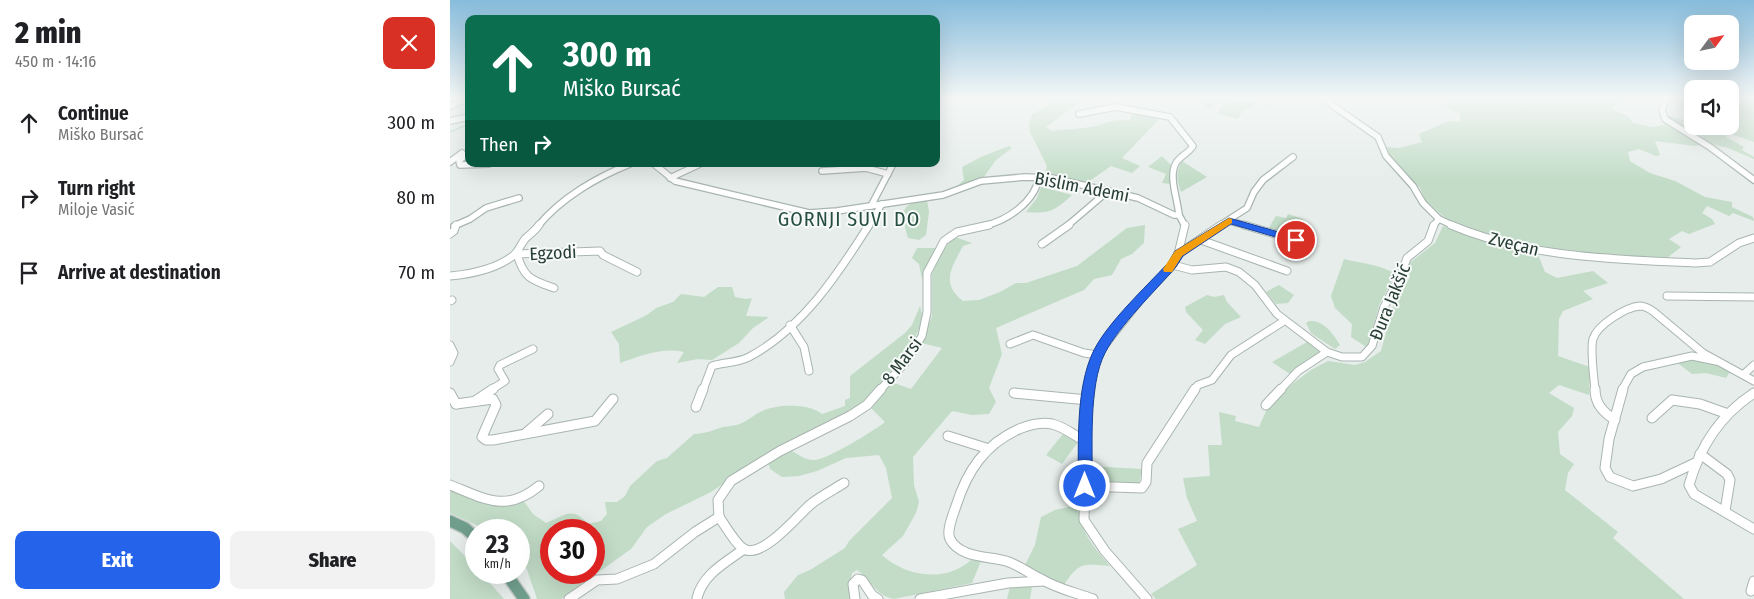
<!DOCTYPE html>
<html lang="en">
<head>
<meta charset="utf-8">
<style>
  :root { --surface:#fff; --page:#f2f2f2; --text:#202124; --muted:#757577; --accent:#2563eb }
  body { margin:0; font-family:"Fira Sans Condensed",sans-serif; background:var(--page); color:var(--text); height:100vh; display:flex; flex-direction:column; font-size:19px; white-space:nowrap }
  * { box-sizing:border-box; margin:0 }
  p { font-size:16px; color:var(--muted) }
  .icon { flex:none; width:28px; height:28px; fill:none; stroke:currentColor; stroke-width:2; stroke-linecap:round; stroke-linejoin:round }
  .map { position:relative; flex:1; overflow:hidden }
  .panel { display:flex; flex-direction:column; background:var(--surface); width:450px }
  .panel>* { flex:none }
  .top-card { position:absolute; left:15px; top:15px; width:475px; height:152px; border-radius:10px; box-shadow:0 5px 20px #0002; background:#0b6e4f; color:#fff; overflow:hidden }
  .needle { width:32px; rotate:57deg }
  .controls { position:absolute; left:1234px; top:15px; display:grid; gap:10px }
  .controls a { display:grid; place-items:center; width:55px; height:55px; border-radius:10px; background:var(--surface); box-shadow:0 5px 20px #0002; font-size:25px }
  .speed { position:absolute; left:15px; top:519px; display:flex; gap:10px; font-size:25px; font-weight:700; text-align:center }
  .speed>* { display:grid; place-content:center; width:65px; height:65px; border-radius:50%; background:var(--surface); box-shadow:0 5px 20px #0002; line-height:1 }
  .speed small { font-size:12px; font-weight:400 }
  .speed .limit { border:8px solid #d22; background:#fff; color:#111 }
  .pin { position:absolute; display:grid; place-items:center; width:42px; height:42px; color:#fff; margin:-21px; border:2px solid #fff; border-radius:50%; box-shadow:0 1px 5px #0007 }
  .me { position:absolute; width:55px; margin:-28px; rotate:0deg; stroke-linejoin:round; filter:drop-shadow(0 0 4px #0008) }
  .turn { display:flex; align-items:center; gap:18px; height:105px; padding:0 15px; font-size:22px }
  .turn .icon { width:65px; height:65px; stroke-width:2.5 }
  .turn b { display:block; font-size:35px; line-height:42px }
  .then { display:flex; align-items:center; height:48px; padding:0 15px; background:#0003; gap:10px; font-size:19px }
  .round { display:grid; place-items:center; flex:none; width:52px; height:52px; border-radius:10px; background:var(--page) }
  .headline { display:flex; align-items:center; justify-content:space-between; height:85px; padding:0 15px }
  h1 { font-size:30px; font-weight:800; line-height:38px }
  .button { display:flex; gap:10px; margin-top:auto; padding:10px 15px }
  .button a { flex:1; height:58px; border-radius:10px; background:var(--accent); color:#fff; font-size:20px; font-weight:800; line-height:58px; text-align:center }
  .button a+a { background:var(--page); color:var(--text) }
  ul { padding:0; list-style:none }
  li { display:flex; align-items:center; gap:15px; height:75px; padding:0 15px }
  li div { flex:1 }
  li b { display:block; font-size:19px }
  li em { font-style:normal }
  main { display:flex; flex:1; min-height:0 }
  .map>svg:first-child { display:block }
  .green { fill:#c2dcc7; fill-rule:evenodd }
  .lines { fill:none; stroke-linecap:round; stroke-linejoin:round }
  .stream { stroke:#95c8cb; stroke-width:1 }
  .minor-far2-casing { stroke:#a9b5b0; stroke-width:8 }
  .minor-far1-casing { stroke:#a9b5b0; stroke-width:9 }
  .minor-casing { stroke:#a9b5b0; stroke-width:11 }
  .major-casing { stroke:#c3c9c6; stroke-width:14 }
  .minor-far2 { stroke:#fff; stroke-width:5.5 }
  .minor-far1 { stroke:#fff; stroke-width:7 }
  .minor { stroke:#fff; stroke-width:9 }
  .major { stroke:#709e8d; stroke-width:11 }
  .route { fill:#2563eb; stroke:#184099 }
  .slow { fill:#f59e0b }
  .labels { text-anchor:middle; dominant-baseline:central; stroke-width:4; stroke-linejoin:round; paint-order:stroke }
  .street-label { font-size:18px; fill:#273e35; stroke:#f7faf8 }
  .quarter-label { font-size:20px; letter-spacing:1px; fill:#254e40; stroke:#f7faf8 }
</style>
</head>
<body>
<main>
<section class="panel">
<div class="headline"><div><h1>2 min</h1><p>450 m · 14:16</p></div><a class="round" style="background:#d93025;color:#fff"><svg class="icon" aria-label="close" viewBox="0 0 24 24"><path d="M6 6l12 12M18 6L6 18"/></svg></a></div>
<ul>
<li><svg class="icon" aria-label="ahead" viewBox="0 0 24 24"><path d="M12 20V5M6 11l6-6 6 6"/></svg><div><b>Continue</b><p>Miško Bursać</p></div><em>300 m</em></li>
<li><svg class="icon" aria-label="right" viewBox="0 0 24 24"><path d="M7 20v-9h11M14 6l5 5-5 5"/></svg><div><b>Turn right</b><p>Miloje Vasić</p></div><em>80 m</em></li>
<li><svg class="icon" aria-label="arrive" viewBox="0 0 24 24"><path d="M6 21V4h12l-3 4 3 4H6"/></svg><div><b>Arrive at destination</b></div><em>70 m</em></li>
</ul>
<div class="button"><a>Exit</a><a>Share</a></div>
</section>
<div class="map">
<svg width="1304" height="599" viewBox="0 0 1304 599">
  <rect width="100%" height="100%" fill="#e6edea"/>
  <g class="green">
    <path d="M612,98h23l-39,29 6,4c14,-2 30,-2 44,-5 14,-4 18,-7 34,-5l2,-10 30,5 -40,42 18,8 -8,7 -21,-7 -23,16 -43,-9 2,-7 -17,-34 -1,-8 3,-10 12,-6 6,-9z"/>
    <path d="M762,98l42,3 2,4 -14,6 -4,8 -20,-5 4,-10 -4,-1 -10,6 -5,-1 3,-7z"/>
    <path d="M1009,98h161v2l-8,9 17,8 4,6 20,4 15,-3 36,21 -8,1 -41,-5 5,14 -4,1 -17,-7 -11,3 2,9 20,12 25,8 30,16 27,5v5l21,10 1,4 -21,-8 -4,3 -22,-10 -5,7 10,6 3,5 -26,10 -7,-3 -13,8 12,8 -14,11 -94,-5 -90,-19 -26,-10 -13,-7 -18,-16 -6,-13 -29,-30 -5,-11 13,1 23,-6 -3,-8 30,-13 11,1v-8l-15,-7z"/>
    <path d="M1280,98h24v44c-8,-3 -18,-7 -26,-8l-2,3 18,10 -2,3 12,7v2l-26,-11 -21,-5 -39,-25 -1,-3 17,5h8v6h38z"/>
    <path d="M559,146l3,2 -16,12 -13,18 -32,13 13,-11 -2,-13 21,-11z"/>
    <path d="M712,156l9,9v19l-9,-1 4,-9 -18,-7z"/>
    <path d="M732,161l25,16 -26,15c-4,-12 -6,-20 1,-31z"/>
    <path d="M591,187h1l30,8c-17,16 -23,19 -46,17l11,-14z"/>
    <path d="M477,200l2,12 -3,23 -7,5 -11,-2c-7,-24 -10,-35 19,-38z"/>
    <path d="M838,214l15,5 4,4 1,7h-11l-3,6 -26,-7 8,-13 10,2z"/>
    <path d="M695,225l-1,18 -12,11 -11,5 -9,16 -18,4 -10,11 -88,38 6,26 -13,34 7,14 -7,12 -17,1 -20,-4 -39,46 1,28 5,17 -3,11 -13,23 -21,19c24,22 64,28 89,5l10,1 -9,22 -78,16c-19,-4 -22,-18 -37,-29l-5,3 -3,15 2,11h-66l-1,-7 14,-17 12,-5 35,-22 4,-7 43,-43 -6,-30 -7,-13 -33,3 -29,13 -18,5 -17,1 -12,-8 -2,-7 22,-12c8,4 16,11 25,10 13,-1 59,-29 70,-38l-14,-14 20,-26 20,7 31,-41 -21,-5 11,-27v-42l9,-20 8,-12 6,-5 17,6 -9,3c-11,21 -23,37 0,55l16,-1 21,-8 16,-9h10l51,-17 50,-38z"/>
    <path d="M993,226l35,13 59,13 8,20 12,6 36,-7 15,12 -25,8 10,8 -30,12 -4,8 -1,37 32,11 -1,28 -30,-10 -10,8 25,15 -2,8 -14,16 2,22 14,10 -6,9 -3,17 53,42 -5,6 71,61h-528l-5,-5 46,-29 -19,-36 19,-8 -10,-23 -4,-20 27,-2 -2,-31h14l-3,-33 17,4 -1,5 24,6 8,-18 24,-24 20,-15 17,-9 27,4 10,-3 16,-11 12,-44 17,-30 -3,-12 28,-22z"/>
    <path d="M467,248h19l-14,31 -3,-15 -7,-6z"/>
    <path d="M894,259c20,5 35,5 52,15l-17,31 -11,43 -17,-11 1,-13 -17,-16 -4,-12z"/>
    <path d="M829,285l15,10 -6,8 -12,1 -10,-12z"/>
    <path d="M268,287h14l3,10 11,2 6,-1 -6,18 23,1 -16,11 -14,15 -27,17 -14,-1 -21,4 7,-11c-23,-5 -43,4 -64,11l-1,-19 -8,-12 36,-17 9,-7 17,-6 8,-8 23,3z"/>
    <path d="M757,295l7,2 10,-2 3,7 14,15 -16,7 -20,20 -10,-4 8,-10 -17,-18 -1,-5z"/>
    <path d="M470,306l2,8 -2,13 -13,27 -43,50 -132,74 -21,14 -45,22 -19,13 -16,22 -70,50h-24l-15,-44 -3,-2v-23h-32l-37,-17v-27l42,18 31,-4 10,14 13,9c20,-8 26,-17 42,1l13,-3 6,-7 -2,-12h12l8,-6 5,-10 27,-25 10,-3 27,-24c11,0 19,-4 29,-7 7,-1 13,-1 19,-4 7,-3 13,-9 20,-12 15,-7 47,-8 60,3l23,-8v-6l5,-2v-22l55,-43 7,-8zM101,530h43v42h-43z"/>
    <path d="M859,321c15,-1 24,13 31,24l-5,4 -24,-16 -5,-10z"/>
    <path d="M859,341l12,11 -31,22 -18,-12z"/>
    <path d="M1242,358l13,2 26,10 -5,8 -20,-5 -14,1 -17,-13z"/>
    <path d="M613,434l15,8 -16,22 -16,-9z"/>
    <path d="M639,466l53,3 -3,14 -8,3 -40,-2z"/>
    <path d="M627,505c4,28 16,41 33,61 -26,-2 -31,-5 -46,19l-39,-20 10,-20 6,-28 14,-7z"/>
    <path d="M0,541l26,26v5l5,1 23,26h-54z"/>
    <path d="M560,587h22l-2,12h-23z"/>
  </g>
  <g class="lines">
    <path class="stream" d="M0,132l19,-8"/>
    <g class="minor-far2-casing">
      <g id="minor-far2">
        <path d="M877,98l5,7 46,32 8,19 27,30 10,17 16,16 15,7"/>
        <path d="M1216,99l-4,11 3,9 45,28 44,33"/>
        <path d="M0,106l18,-8"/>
        <path d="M629,114l37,-7 54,10 23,29c-4,7 -13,10 -17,17 -8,13 2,37 3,52"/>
        <path d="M0,121l19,-4"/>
        <path d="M19,152l-10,9 1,4 29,-1"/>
        <path d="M0,162l12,-9"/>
        <path d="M204,164l21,17 134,32 28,-2 106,-16 38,-14 44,-4 27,1 86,20 36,17h5l6,11"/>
        <path d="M372,171l44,-3 22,6"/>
        <path d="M220,178l30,-14"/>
        <path d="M421,206l22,-42"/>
        <path d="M779,221l19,5"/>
        <path d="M4,226l16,-7 16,-11 33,-10"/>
        <path d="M88,226c23,-28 59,-49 92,-62"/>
        <path d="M418,226l14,-22"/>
        <path d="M533,226c24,-5 52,-24 56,-49"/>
        <path d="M617,226l41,-35"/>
        <path d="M769,226l28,-18 7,-16 9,-12 30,-23"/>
        <path d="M983,226l6,-7"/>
      </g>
    </g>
    <g class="minor-far1-casing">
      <g id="minor-far1">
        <path d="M794,225l52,15"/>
        <path d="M1001,225c78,33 162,34 244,38l15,-1 29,-19 15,-5"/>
        <path d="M0,234l4,-3 2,-6"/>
        <path d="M751,240l86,31"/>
        <path d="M592,244l27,-19"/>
        <path d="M728,254l43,-29"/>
        <path d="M723,265l19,5 34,-3 13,5 16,13 22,29 50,38 15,5h20l10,-11 12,-39 17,-32 6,-17 21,-17 6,-16"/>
        <path d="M0,276c21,-2 47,-7 64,-21 5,-5 7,-11 11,-16 5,-5 10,-8 14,-14"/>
        <path d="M104,288c-22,-8 -30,-9 -37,-34l83,-3 3,4 34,17"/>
        <path d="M1217,296l87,1"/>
        <path d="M0,301l2,-1"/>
        <path d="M340,325l14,22 5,24"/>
        <path d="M560,344l23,-9 51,18 14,2"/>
        <path d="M0,345l4,8 -4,9"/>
        <path d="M1294,374l10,-9"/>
        <path d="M41,390l14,-9 -7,-12 2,-4 33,-16"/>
        <path d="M253,390l9,-24c12,-4 26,-3 37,-9 53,-28 89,-83 120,-132"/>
        <path d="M430,390l25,-27 17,-27 5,-24v-39l17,-32 13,-9 32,-7"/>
        <path d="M640,390l3,-23 7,-16 44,-56 29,-30 5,-11 7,-29"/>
        <path d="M744,390l4,-5 14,-5 19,-25 53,-34"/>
        <path d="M830,390l18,-19 29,-19"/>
        <path d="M1145,390c-1,-12 -5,-41 -2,-51 4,-14 33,-32 47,-33 6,0 10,3 14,6l49,41 51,28"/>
        <path d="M1172,390l9,-16 12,-7 49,-11 24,5"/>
      </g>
    </g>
    <g class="minor-casing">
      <g id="minor">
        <path d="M640,389l-3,21 -3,110 21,31 42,48"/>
        <path d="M1145,389c0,15 8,23 20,31"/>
        <path d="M1173,389l-14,50 -4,29 5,9 23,9 28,-7 34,-16"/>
        <path d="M0,393l6,11"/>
        <path d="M564,393l74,7"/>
        <path d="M1304,393c-34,22 -54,53 -65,92l5,9 60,35"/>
        <path d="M25,401l18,-12"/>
        <path d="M6,404l37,-5 3,6 -14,32 4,3h7l102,-19 18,-22"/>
        <path d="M816,405l15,-16"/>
        <path d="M246,407l7,-18"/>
        <path d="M1202,418l20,-18 28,4 28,10"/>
        <path d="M76,433l22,-19"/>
        <path d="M498,436l38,12"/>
        <path d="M636,442c-11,-6 -21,-15 -34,-18 -10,-2 -23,1 -33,5 -34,15 -52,42 -63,77 -3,9 -10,25 -6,33 10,19 38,17 56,22 13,4 24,13 37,19 15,9 34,13 50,19"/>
        <path d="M1250,454l27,20 3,6 -5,31"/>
        <path d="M0,485c35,14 56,28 89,1"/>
        <path d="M635,486l57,2 4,-6 1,-19 48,-74"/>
        <path d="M269,517l-1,-17 13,-19 49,-30 70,-35 17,-11 14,-16"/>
        <path d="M1301,591l3,-10"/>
        <path d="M247,598c6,-24 28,-35 47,-49"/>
        <path d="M119,599l28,-19 20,-1 37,-15 41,-32 24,-15c6,8 18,30 27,33 19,6 52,-35 65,-46 10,-8 22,-14 33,-21"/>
        <path d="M405,599l-2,-15 5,-5 4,1 10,15 6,4"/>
        <path d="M470,599l88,-16 36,-2"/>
      </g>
    </g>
    <g class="major-casing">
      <g id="major">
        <path d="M0,521l15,7 11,10"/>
        <path d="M55,572l19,27"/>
      </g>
    </g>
    <use href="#minor-far2" class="minor-far2"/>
    <use href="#minor-far1" class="minor-far1"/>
    <use href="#minor" class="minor"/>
    <use href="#major" class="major"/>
  </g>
  <linearGradient id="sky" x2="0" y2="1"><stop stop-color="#87bcdc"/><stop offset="0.54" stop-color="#f4f7f6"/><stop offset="1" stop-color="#f4f7f6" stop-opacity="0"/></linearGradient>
  <rect width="1304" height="181" fill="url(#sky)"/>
  <path class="route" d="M779,218l71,20 1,2 -5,3 -65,-19 -48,32 -7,11c-21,24 -57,59 -71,86 -17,33 -12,95 -13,133l-2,5 -5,2 -5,-2 -2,-5c1,-41 -3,-98 16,-136 15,-29 51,-62 74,-87l7,-12z"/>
  <path class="slow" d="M779,218l3,1v4l-50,33 -10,16h-8l-1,-3 12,-18z"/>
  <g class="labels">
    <g class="street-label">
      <text transform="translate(632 187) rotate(11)">Bislim Ademi</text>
      <text transform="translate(1064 244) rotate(14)">Zveçan</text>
      <text transform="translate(103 253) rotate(-3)">Egzodi</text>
      <text transform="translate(940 302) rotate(-68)">Ðura Jakšić</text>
      <text transform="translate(452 361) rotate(-53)">8 Marsi</text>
    </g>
    <g class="quarter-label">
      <text x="399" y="219">GORNJI SUVI DO</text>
    </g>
  </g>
</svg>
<div class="controls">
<a><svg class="needle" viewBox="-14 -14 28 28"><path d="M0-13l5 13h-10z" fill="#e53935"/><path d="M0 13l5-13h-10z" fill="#757577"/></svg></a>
<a><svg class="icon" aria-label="sound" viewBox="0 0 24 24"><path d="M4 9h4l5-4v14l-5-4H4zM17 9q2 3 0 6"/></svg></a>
</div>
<div class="speed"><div>23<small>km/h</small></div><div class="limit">30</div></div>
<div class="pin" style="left:846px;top:240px;background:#d93025"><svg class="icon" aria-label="arrive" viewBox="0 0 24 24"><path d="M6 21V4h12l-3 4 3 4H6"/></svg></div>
<svg class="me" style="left:635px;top:486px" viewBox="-20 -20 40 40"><circle r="17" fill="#2563eb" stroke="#fff" stroke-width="3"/><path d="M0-11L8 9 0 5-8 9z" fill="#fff"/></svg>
<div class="top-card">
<div class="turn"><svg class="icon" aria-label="ahead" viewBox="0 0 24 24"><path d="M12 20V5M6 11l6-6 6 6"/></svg><div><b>300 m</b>Miško Bursać</div></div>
<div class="then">Then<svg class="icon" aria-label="right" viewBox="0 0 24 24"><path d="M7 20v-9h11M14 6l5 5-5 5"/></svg></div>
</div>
</div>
</main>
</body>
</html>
